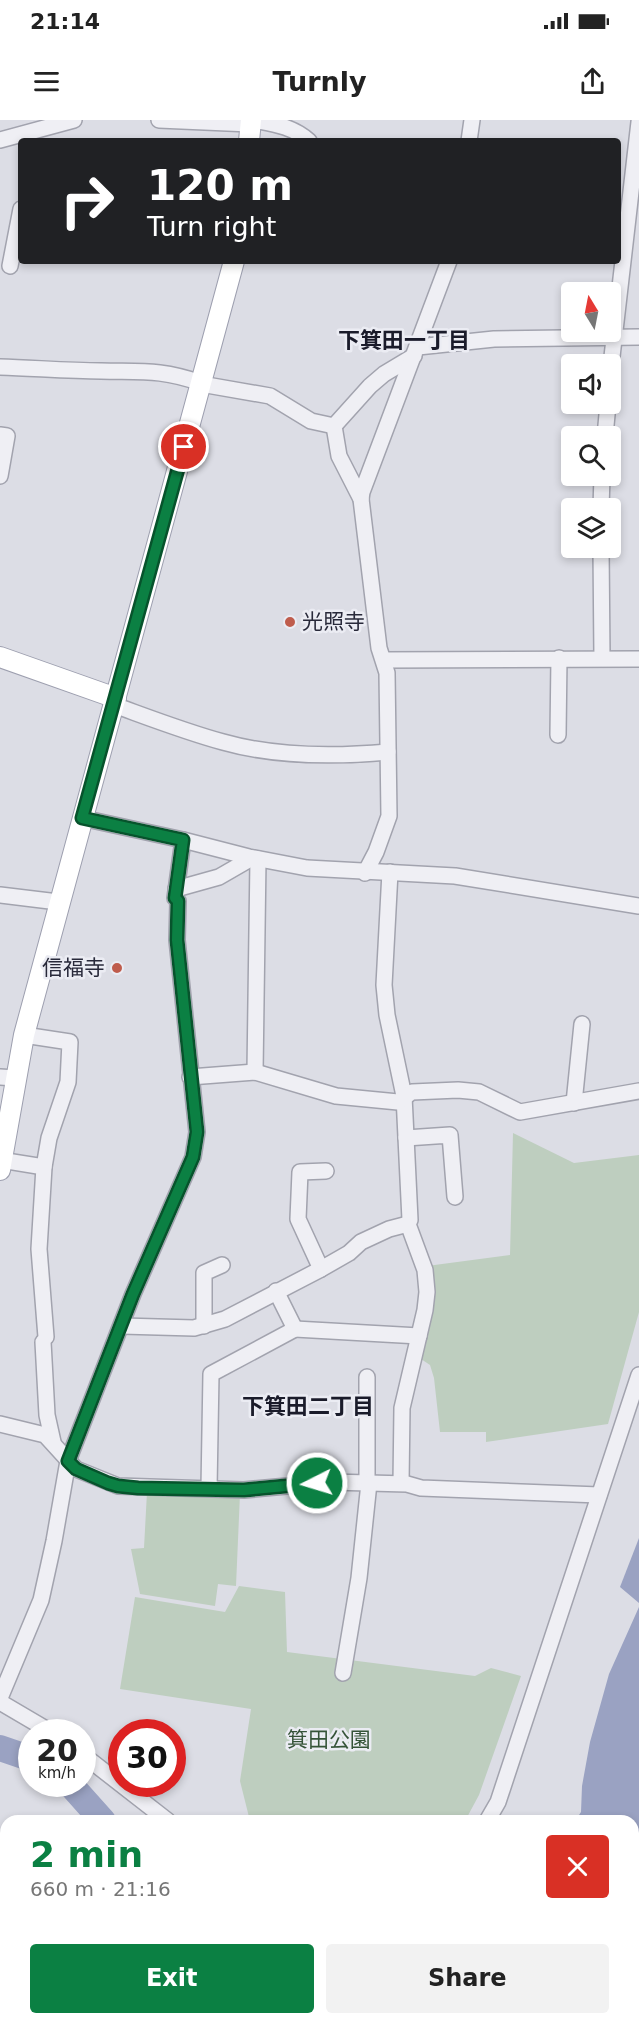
<!DOCTYPE html>
<html lang="en">
<head>
<meta charset="utf-8">
<style>
  :root { --surface:#fff; --page:#f2f2f2; --text:#222; --muted:#767676; --accent:#0b8043 }
  body { margin:0; font-family:"DejaVu Sans","Noto Sans JP",sans-serif; background:var(--page); color:var(--text); height:100vh; display:flex; flex-direction:column; font-size:22px; white-space:nowrap }
  * { box-sizing:border-box; margin:0 }
  p { font-size:20px; color:var(--muted) }
  .icon { flex:none; width:33px; height:33px; fill:none; stroke:currentColor; stroke-width:2; stroke-linecap:round; stroke-linejoin:round }
  .map { position:relative; flex:1; overflow:hidden }
  .side { position:absolute; left:0px; top:1695px; width:639px; height:210px; display:flex; flex-direction:column; background:var(--surface); border-radius:18px 18px 0 0; box-shadow:0 3px 9px #0003 }
  .side>* { flex:none }
  .hud { position:absolute; left:18px; top:18px; width:603px; height:126px; border-radius:6px; box-shadow:0 3px 9px #0003; background:#202124; color:#fff; overflow:hidden }
  .needle { width:39px; rotate:350deg }
  .tools { position:absolute; left:561px; top:162px; display:grid; gap:12px }
  .tools a { display:grid; place-items:center; width:60px; height:60px; border-radius:6px; background:var(--surface); box-shadow:0 3px 9px #0003; font-size:30px }
  .speed { position:absolute; left:18px; top:1599px; display:flex; gap:12px; font-size:30px; font-weight:700; text-align:center }
  .speed>* { display:grid; place-content:center; width:78px; height:78px; border-radius:50%; background:var(--surface); box-shadow:0 3px 9px #0003; line-height:1 }
  .speed small { font-size:15px; font-weight:400 }
  .speed .limit { border:9px solid #d22; background:#fff; color:#111 }
  .pin { position:absolute; display:grid; place-items:center; width:51px; height:51px; color:#fff; margin:-26px; border:3px solid #fff; border-radius:50%; box-shadow:0 2px 6px #0007 }
  .me { position:absolute; width:66px; margin:-33px; rotate:265deg; stroke-linejoin:round; filter:drop-shadow(0 0 4px #0008) }
  .turn { display:flex; align-items:center; gap:21px; height:126px; padding:0 30px; font-size:27px }
  .turn .icon { width:78px; height:78px; stroke-width:2.5 }
  .turn b { display:block; font-size:42px; line-height:51px }
  .round { display:grid; place-items:center; flex:none; width:63px; height:63px; border-radius:6px; background:var(--page) }
  .headline { display:flex; align-items:center; justify-content:space-between; height:102px; padding:0 30px }
  h1 { font-size:36px; font-weight:800; line-height:45px; color:var(--accent) }
  .action { display:flex; gap:12px; margin-top:auto; padding:12px 30px }
  .action a { flex:1; height:69px; border-radius:6px; background:var(--accent); color:#fff; font-size:24px; font-weight:800; line-height:69px; text-align:center }
  .action a+a { background:var(--page); color:var(--text) }
  .status { display:flex; justify-content:space-between; align-items:center; height:42px; padding:0 30px; background:var(--surface); direction:ltr }
  .status svg { height:16px; fill:currentColor }
  header { display:flex; justify-content:space-between; align-items:center; height:78px; padding:0 30px; background:var(--surface); font-size:27px; font-weight:800 }
  .map>svg:first-child { display:block }
  .green { fill:#becebf }
  .water { fill:#9aa2c2 }
  .lines { fill:none; stroke-linecap:round; stroke-linejoin:round }
  .river { stroke:#9aa2c2; stroke-width:26 }
  .minor-casing { stroke:#a2a3ae; stroke-width:18 }
  .major-casing { stroke:#9d9faf; stroke-width:22 }
  .minor { stroke:#efeff4; stroke-width:15 }
  .major { stroke:#fff; stroke-width:20 }
  .route-casing { stroke:#07532c; stroke-width:15 }
  .route { stroke:#0b8043; stroke-width:10 }
  .poi-dot { fill:#bf5c4c; stroke:#ebecf3; stroke-width:2 }
  .labels { text-anchor:middle; dominant-baseline:central; stroke-width:5; stroke-linejoin:round; paint-order:stroke }
  .poi-label { font-size:21px; fill:#28293a; stroke:#ebecf3; text-anchor:start }
  .park-label { font-size:21px; fill:#365439; stroke:#ebecf3 }
  .neighbourhood-label { font-size:22px; font-weight:bold; fill:#1a1b2a; stroke:#ebecf3 }
</style>
</head>
<body>
<div class="status"><b>21:14</b><svg viewBox="0 0 49 12"><path d="M0 12V9h3v3zM5 12V6h3v6zM10 12V3h3v9zM15 12V0h3v12zM26 1h20v11H26zM47 4h2v5h-2z"/></svg></div>
<header><svg class="icon" aria-label="menu" viewBox="0 0 24 24"><path d="M4 6h16M4 12h16M4 18h16"/></svg>Turnly<svg class="icon" aria-label="share" viewBox="0 0 24 24"><path d="M12 15V3M7 8l5-5 5 5M5 13v7h14v-7"/></svg></header>
<div class="map">
<svg width="639" height="1905" viewBox="0 0 639 1905">
  <rect width="100%" height="100%" fill="#dcdde5"/>
  <g class="green">
    <path d="M513,1013l61,30 65,-8v157l-31,112 -122,18v-10h-46l-6,-54 -4,-13 -12,-8 9,-91 83,-11z"/>
    <path d="M147,1372l93,2 -4,92 -18,-2 -3,22 -75,-12 -9,-45 13,-1z"/>
    <path d="M239,1466l46,6 2,60 188,24 16,-8 30,8 -42,119 -14,26h-215l-10,-40 11,-72 -131,-20 15,-92 90,15z"/>
  </g>
  <g class="water">
    <path d="M639,1418v65l-19,-16z"/>
    <path d="M639,1487v418h-168l3,-6h159v-198h-58l6,-9 1,-26 8,-44 19,-68z"/>
  </g>
  <g class="lines">
    <g class="river">
      <path d="M0,1628l32,11"/>
      <path d="M70,1664l33,37"/>
      <path d="M335,1899l6,6"/>
    </g>
    <g class="minor-casing">
      <g id="minor">
        <path d="M159,0l91,4"/>
        <path d="M253,0c21,4 39,6 56,21"/>
        <path d="M0,20l74,-20"/>
        <path d="M469,21l3,-21"/>
        <path d="M10,146l11,-57"/>
        <path d="M418,227l76,-8 145,-2"/>
        <path d="M0,247c34,1 68,4 101,4 41,1 60,-2 100,12"/>
        <path d="M610,254l29,-252"/>
        <path d="M201,264l69,12 41,25 23,5"/>
        <path d="M334,306l5,30 22,43 18,149 8,25 2,143 -13,36 -11,21"/>
        <path d="M334,306l36,-40 14,-12 30,-18"/>
        <path d="M0,315l7,1 -7,40"/>
        <path d="M605,316l3,-32"/>
        <path d="M361,379l1,-7 87,-231"/>
        <path d="M601,388l1,-32"/>
        <path d="M601,428l1,110"/>
        <path d="M384,540l255,-1"/>
        <path d="M114,585c36,13 72,27 109,37 53,15 110,15 165,10"/>
        <path d="M558,615l1,-77"/>
        <path d="M82,698l101,22 66,17 58,11 148,8 184,30"/>
        <path d="M390,752l-6,113 3,30 17,81 6,124 -2,4 17,46 2,22 -2,18 -23,98 -1,75"/>
        <path d="M176,769l43,-12 33,-19"/>
        <path d="M0,775l58,7"/>
        <path d="M24,915l46,7 -2,40 -19,56 -5,29 -5,82 7,88"/>
        <path d="M255,952l3,-213"/>
        <path d="M0,957l15,1"/>
        <path d="M190,957l65,-5 81,24 62,6 14,-10 46,-2 21,2 41,20 119,-21"/>
        <path d="M574,983l8,-79"/>
        <path d="M406,1018l44,-3 5,62"/>
        <path d="M0,1040l44,7"/>
        <path d="M321,1149l-23,-50 2,-47 26,-1"/>
        <path d="M122,1206l72,2 31,-9 96,-50 28,-16 12,-11 28,-13 19,-5"/>
        <path d="M204,1206v-53l18,-8"/>
        <path d="M295,1209l124,7"/>
        <path d="M43,1222l4,73 6,27"/>
        <path d="M367,1257v106"/>
        <path d="M0,1304l45,11 31,34 42,17 126,4 87,-8 76,2 14,4 178,7"/>
        <path d="M209,1368l2,-114 84,-45 -19,-38"/>
        <path d="M343,1553l16,-95 10,-95"/>
        <path d="M0,1578l41,-98 13,-59 14,-80 65,-167 60,-137 4,-25 -20,-192 1,-39 -3,-3 8,-58"/>
        <path d="M0,1582l51,30"/>
        <path d="M82,1634l86,67"/>
        <path d="M487,1701l11,-19 141,-427"/>
        <path d="M177,1899l6,6"/>
        <path d="M84,1905l1,-6"/>
      </g>
    </g>
    <g class="major-casing">
      <g id="major">
        <path d="M249,21l2,-21"/>
        <path d="M0,537l116,41"/>
        <path d="M0,1050l24,-135 210,-774"/>
      </g>
    </g>
    <use href="#minor" class="minor"/>
    <use href="#major" class="major"/>
  </g>
  <g class="lines">
    <g class="route-casing">
      <path id="route" d="M184,327l-102,371 101,22 -8,58 3,3 -1,39 20,192 -4,25 -60,137 -65,167 8,8 32,14 10,3 20,2 106,2 73,-7"/>
    </g>
    <use href="#route" class="route"/>
  </g>
  <g class="poi-dot">
    <circle cx="290" cy="502" r="6"/>
    <circle cx="117" cy="848" r="6"/>
  </g>
  <g class="labels">
    <g class="poi-label">
      <text x="302" y="502">光照寺</text>
      <text x="105" y="848" text-anchor="end">信福寺</text>
    </g>
    <g class="park-label">
      <text x="329" y="1620">箕田公園</text>
    </g>
    <g class="neighbourhood-label">
      <text x="404" y="220">下箕田一丁目</text>
      <text x="308" y="1286">下箕田二丁目</text>
    </g>
  </g>
</svg>
<div class="tools">
<a><svg class="needle" viewBox="-14 -14 28 28"><path d="M0-13l5 13h-10z" fill="#e53935"/><path d="M0 13l5-13h-10z" fill="#767676"/></svg></a>
<a><svg class="icon" aria-label="sound" viewBox="0 0 24 24"><path d="M4 9h4l5-4v14l-5-4H4zM17 9q2 3 0 6"/></svg></a>
<a><svg class="icon" aria-label="search" viewBox="0 0 24 24"><circle cx="10" cy="10" r="6"/><path d="M15 15l6 6"/></svg></a>
<a><svg class="icon" aria-label="layers" viewBox="0 0 24 24"><path d="M12 4l9 5-9 5-9-5zM3 14l9 5 9-5"/></svg></a>
</div>
<div class="speed"><div>20<small>km/h</small></div><div class="limit">30</div></div>
<div class="pin" style="left:184px;top:327px;background:#d93025"><svg class="icon" aria-label="arrive" viewBox="0 0 24 24"><path d="M6 21V4h12l-3 4 3 4H6"/></svg></div>
<svg class="me" style="left:317px;top:1363px" viewBox="-20 -20 40 40"><circle r="17" fill="#0b8043" stroke="#fff" stroke-width="3"/><path d="M0-11L8 9 0 5-8 9z" fill="#fff"/></svg>
<div class="hud">
<div class="turn"><svg class="icon" aria-label="right" viewBox="0 0 24 24"><path d="M7 20v-9h11M14 6l5 5-5 5"/></svg><div><b>120 m</b>Turn right</div></div>
</div>
<section class="side">
<div class="headline"><div><h1>2 min</h1><p>660 m · 21:16</p></div><a class="round" style="background:#d93025;color:#fff"><svg class="icon" aria-label="close" viewBox="0 0 24 24"><path d="M6 6l12 12M18 6L6 18"/></svg></a></div>
<div class="action"><a>Exit</a><a>Share</a></div>
</section>
</div>
</body>
</html>
